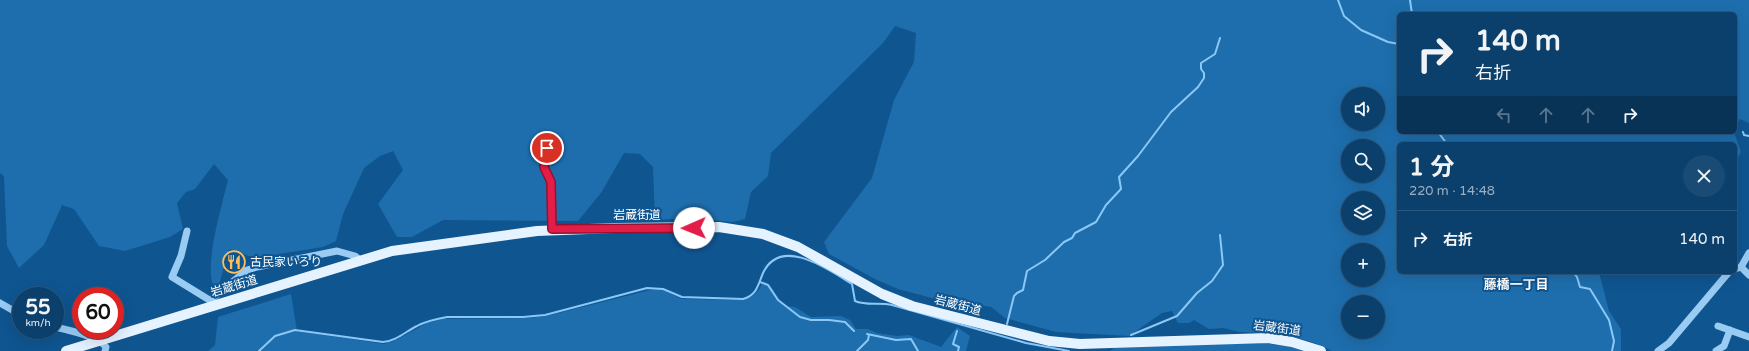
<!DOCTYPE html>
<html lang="ja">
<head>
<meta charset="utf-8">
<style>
  :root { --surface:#0b406c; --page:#194b74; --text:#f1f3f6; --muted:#9aafc2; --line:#2b597f }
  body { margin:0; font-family:"Varela Round","Noto Sans JP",sans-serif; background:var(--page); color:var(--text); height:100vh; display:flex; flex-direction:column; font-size:15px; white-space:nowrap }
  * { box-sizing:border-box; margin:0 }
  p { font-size:13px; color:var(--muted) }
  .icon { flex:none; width:22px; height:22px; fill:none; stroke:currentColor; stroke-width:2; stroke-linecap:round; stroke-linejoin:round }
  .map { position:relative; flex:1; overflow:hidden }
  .panel { position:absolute; left:1397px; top:142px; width:340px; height:132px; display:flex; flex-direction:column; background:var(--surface); border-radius:6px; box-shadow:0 4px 16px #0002,0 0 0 1px var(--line) }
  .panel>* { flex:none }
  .top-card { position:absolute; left:1397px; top:12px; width:340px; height:122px; border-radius:6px; box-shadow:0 4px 16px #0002,0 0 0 1px var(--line); background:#0b406c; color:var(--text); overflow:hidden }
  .tools { position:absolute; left:1341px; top:87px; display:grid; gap:8px }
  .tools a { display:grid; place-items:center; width:44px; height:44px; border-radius:50%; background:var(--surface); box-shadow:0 4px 16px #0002,0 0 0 1px var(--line); font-size:20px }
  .speed { position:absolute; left:12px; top:287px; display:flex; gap:8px; font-size:20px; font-weight:700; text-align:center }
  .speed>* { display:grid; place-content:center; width:52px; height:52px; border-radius:50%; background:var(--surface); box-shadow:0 4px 16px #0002,0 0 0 1px var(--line); line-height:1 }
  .speed small { font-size:10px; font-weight:400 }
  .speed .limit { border:6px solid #d22; background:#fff; color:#111 }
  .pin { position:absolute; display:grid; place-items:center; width:34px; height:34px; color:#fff; margin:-17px; border:2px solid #fff; border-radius:50%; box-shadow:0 1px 4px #0007 }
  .me { position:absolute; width:44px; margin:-22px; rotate:269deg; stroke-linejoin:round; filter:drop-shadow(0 0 3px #0008) }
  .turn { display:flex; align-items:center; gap:14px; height:84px; padding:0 12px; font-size:18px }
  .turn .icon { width:52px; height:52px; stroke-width:2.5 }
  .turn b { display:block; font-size:28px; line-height:34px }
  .lanes { display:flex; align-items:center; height:38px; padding:0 12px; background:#0003; justify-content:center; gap:20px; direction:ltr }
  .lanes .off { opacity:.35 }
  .round { display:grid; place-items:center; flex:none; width:42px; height:42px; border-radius:21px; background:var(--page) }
  .headline { display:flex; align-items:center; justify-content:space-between; height:68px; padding:0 12px }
  h1 { font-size:24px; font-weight:700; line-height:30px }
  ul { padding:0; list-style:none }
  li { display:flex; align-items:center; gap:12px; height:56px; padding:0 12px; border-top:1px solid var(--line) }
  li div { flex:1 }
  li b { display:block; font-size:15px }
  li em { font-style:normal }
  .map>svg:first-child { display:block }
  .green { fill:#1e6ead; fill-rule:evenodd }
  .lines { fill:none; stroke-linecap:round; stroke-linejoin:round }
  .stream { stroke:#8ac8f7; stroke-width:2 }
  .minor { stroke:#99cbf3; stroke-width:7 }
  .major { stroke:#e5f2ff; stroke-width:10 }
  .route-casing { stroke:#92132f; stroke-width:10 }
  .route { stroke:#e11d48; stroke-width:7 }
  .labels { text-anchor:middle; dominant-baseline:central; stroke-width:4; stroke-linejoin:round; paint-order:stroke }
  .street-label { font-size:12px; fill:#fff; stroke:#0f5590 }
  .poi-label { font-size:12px; fill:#fff; stroke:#0f5590; text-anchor:start }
  .neighbourhood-label { font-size:13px; font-weight:bold; fill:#fff; stroke:#0f5590 }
</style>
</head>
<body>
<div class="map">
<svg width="1749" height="351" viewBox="0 0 1749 351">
  <rect width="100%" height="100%" fill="#0f5590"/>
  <g class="green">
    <path d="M0,0h1749v123l-9,-4 -5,7v-112h-336v118h335l7,20 -6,11v-19h-336v128h200l10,39 12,18v22h-289l-17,-8 -32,-9 -43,-2 -17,-4 -14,1 -15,-9 -5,3h-11l-6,-12 -10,2 -33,23 -73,-4 -51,-14 -14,-11 -20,-3 -13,1 -60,-16 -23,-10 -46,-25 -5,-12 48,-64 22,-78 20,-38 2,-29 -21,-7 -12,17 -112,110 -3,23 -17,16 -6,27 -12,3 -44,-4 -34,2 -2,-53 -13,-13 -16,-1 -23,40 -23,28 -135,-1 -31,17h-15l-19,-33 25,-34 -10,-19 -13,5 -16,12 -21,46 -7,27 -13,6 -69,11 -25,-9 -10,36 -5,1c-11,-17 9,-85 14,-106l-14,-16 -19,25 -9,3 -9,11 6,26 -13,8 -45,14 -26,-5 -25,-37 -12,-4 -18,40 -25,23 -12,-22 -3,-70 -4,-3zM1348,94h30v30h-30zM1348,146h30v30h-30zM1348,198h30v30h-30zM1348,250h30v30h-30zM1348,302h30v30h-30z"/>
    <path d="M763,281l7,4 14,21 11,1 16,10 30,-1 9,4 6,9h12l9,4 20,3 12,-1 32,12 16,-20 13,9 -4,15h-758l7,-6 3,-28 73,-23 6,37 87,13 14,-5 29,-16 16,-4 86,-1 18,-2 111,-28 24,11 58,1 13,-4 7,-8z"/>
    <path d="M1262,343l24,3 21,5h-197l7,-5z"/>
  </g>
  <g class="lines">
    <g class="stream">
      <path d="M1338,0l6,16 17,14 27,12 11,2"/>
      <path d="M1410,0l2,14"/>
      <path d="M1438,132l9,12"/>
      <path d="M1743,132l1,3 5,1"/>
      <path d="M1573,272l4,5 3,10 10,2 19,31 5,21 -2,10"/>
      <path d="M760,282l8,3 10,15 22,17 11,3h18l16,2 9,9"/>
      <path d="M1007,324l7,-28 3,-3 6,-3 4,-19 18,-11 19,-18 8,-4 3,-5 21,-11 10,-17 15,-16 -2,-12 19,-21 33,-44 27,-25 6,-9v-5l-3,-4v-6l14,-9 5,-16"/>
      <path d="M957,331l-4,13 6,3 -1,4"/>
      <path d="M867,334l29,6 15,-1 7,12"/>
      <path d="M1131,335l46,-19 20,-23 15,-12 11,-16 -3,-30"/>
      <path d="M259,351l16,-15 20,-6 88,12c13,-1 22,-10 34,-16 9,-5 19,-7 30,-9h76l22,-2 102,-27 16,1 19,8 61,2c14,-4 15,-14 20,-26 18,-38 66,-3 89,11l3,17c11,5 25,1 37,4l134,38 43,8"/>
      <path d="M857,351l11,-11 1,-5"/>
    </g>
    <g class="minor">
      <path d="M547,148l-3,19 7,15 1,47"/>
      <path d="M187,231l-6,25 -9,21 39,24"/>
      <path d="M1741,267l8,8"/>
      <path d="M1735,269l6,-2 8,-14"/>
      <path d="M0,303l21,12"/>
      <path d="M211,307l2,-9 34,-28 10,-3 80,-16 18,5 5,4"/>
      <path d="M1718,326l31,11"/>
      <path d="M55,327c13,3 43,9 51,20l-1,4"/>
      <path d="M1658,351l11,-8 60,-71"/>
      <path d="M1716,351l8,-5 6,-16"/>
    </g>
    <path class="major" d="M66,351l326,-100 145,-20 77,-3 105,-1 44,7 35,13 84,47 30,12 137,35 31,3 188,-6 24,4 29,9"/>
  </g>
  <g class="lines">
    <g class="route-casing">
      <path id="route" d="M547,148l-3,19 7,15 1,47 142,-1"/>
    </g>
    <use href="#route" class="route"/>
  </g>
  <defs>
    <g id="restaurant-ring" transform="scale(1.15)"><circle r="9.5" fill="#0f5590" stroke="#ffbe5b" stroke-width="1.5"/><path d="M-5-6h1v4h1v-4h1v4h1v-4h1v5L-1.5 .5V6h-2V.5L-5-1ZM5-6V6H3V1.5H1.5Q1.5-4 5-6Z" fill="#ffbe5b"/></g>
  </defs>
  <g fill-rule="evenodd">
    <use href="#restaurant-ring" x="234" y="262"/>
  </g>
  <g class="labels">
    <g class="street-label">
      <text x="637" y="215">岩蔵街道</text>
      <text transform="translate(234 286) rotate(-17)">岩蔵街道</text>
      <text transform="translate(958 305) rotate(15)">岩蔵街道</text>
      <text transform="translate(1277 328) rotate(7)">岩蔵街道</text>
    </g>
    <g class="poi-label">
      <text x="250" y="262">古民家いろり</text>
    </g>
    <g class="neighbourhood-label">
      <text x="1516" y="285">藤橋一丁目</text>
    </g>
  </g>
</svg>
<div class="tools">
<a><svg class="icon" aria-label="sound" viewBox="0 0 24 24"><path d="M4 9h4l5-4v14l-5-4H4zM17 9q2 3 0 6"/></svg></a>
<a><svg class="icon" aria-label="search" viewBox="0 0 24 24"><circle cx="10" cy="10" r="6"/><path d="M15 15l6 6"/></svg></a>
<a><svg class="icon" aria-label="layers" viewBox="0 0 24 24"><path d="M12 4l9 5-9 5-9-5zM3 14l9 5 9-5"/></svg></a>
<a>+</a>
<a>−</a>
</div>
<div class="speed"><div>55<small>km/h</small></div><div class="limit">60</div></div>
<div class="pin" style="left:547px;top:148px;background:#d93025"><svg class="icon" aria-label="arrive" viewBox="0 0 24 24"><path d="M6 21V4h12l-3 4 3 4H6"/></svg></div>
<svg class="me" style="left:694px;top:228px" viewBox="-20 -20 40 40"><circle r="19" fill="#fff"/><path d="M0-13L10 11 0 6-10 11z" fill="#e11d48"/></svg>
<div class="top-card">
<div class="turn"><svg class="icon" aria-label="right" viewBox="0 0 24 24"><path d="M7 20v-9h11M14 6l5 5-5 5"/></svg><div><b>140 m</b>右折</div></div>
<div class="lanes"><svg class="icon off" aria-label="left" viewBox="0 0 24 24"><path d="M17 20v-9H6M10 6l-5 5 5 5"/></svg><svg class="icon off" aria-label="ahead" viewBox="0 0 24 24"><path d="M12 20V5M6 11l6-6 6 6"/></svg><svg class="icon off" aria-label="ahead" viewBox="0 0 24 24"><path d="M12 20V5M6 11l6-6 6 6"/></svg><svg class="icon" aria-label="right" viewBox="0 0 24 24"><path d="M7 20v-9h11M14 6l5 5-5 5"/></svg></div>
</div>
<section class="panel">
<div class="headline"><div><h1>1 分</h1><p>220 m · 14:48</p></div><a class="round"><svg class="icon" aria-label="close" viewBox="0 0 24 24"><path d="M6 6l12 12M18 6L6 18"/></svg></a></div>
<ul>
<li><svg class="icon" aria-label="right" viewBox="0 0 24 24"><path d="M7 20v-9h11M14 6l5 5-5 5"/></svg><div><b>右折</b></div><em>140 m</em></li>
</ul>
</section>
</div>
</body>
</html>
